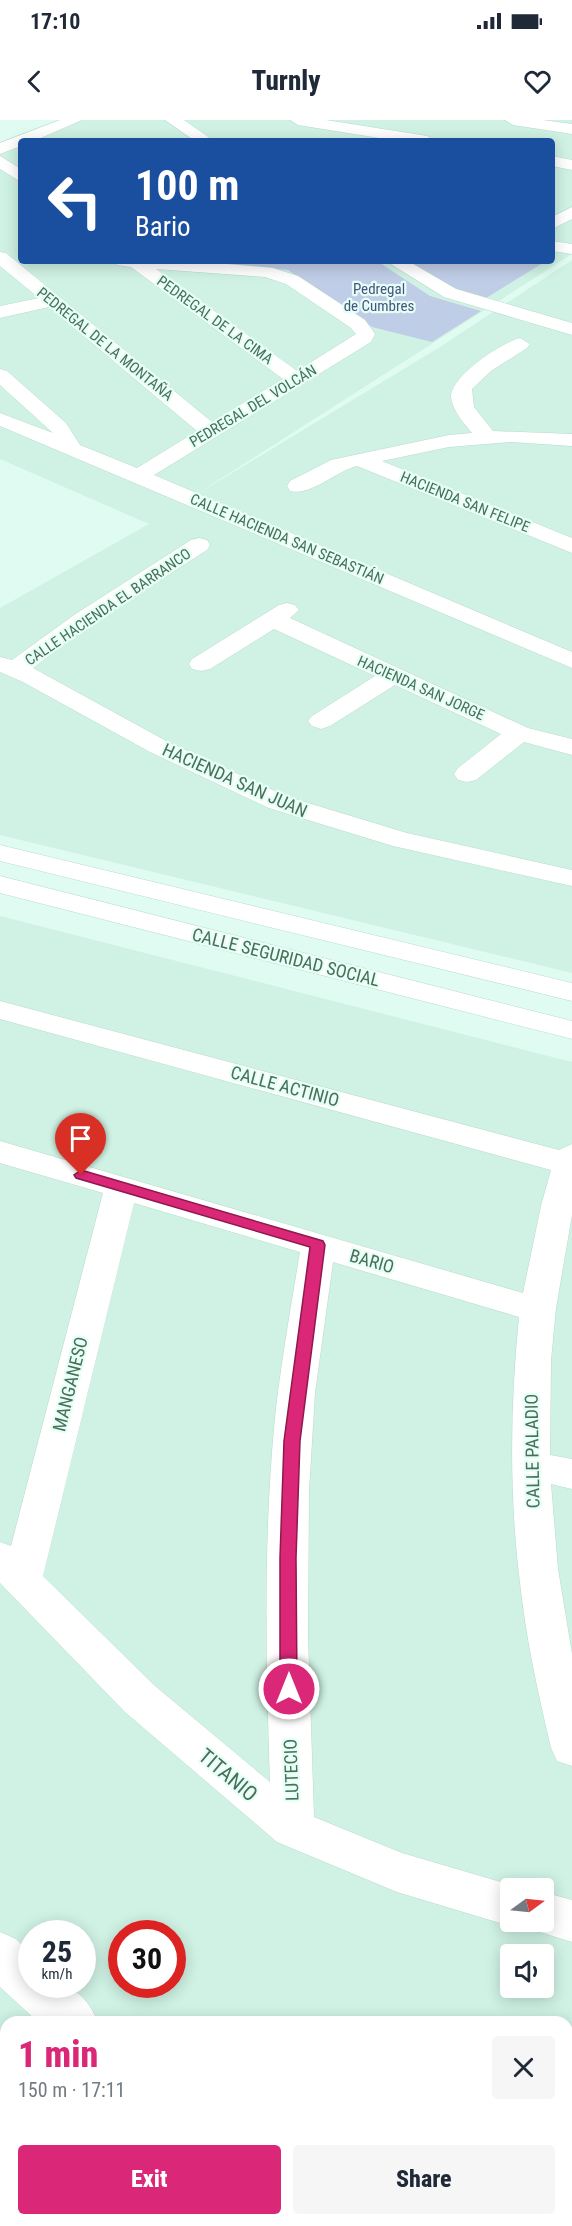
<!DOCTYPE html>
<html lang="en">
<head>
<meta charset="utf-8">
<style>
  :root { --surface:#fff; --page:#f6f6f7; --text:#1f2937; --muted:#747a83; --accent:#db2777 }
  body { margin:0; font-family:"Roboto Condensed",sans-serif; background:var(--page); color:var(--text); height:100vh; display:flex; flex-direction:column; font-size:22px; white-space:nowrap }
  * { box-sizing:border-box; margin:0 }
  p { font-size:20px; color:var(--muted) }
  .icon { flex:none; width:33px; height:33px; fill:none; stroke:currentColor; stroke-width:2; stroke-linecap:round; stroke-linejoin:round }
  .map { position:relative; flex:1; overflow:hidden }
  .sheet { position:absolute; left:0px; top:1896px; width:573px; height:210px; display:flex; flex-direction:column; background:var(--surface); border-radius:18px 18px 0 0; box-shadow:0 3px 15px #0003 }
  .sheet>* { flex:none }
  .top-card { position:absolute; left:18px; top:18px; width:537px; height:126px; border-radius:6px; box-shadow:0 3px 15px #0003; background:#1a4fa0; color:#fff; overflow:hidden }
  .needle { width:39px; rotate:75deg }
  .fabs { position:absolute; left:500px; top:1758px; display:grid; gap:12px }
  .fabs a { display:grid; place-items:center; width:54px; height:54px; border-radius:6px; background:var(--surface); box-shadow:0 3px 15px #0003; font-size:30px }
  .speed { position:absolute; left:18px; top:1800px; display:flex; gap:12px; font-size:30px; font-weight:700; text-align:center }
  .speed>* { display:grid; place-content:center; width:78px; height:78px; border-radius:50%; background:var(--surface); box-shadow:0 3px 15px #0003; line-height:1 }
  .speed small { font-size:15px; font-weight:400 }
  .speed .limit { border:9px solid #d22; background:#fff; color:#111 }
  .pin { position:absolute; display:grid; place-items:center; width:51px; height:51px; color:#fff; margin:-62px -26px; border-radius:50% 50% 50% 0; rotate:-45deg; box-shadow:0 0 6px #0007 }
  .pin .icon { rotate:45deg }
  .me { position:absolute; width:66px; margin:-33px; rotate:0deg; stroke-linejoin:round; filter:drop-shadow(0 0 4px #0008) }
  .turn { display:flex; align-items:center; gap:21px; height:126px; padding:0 18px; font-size:27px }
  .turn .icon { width:78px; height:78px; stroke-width:2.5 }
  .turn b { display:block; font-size:42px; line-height:51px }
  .round { display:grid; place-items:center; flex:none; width:63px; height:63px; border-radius:6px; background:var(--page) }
  .headline { display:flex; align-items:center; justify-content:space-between; height:102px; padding:0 18px }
  h1 { font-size:36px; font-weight:800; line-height:45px; color:var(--accent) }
  .action { display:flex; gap:12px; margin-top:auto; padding:12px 18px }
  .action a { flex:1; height:69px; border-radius:6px; background:var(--accent); color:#fff; font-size:24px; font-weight:800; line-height:69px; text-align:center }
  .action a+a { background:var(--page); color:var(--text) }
  .status { display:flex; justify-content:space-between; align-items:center; height:42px; padding:0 30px; background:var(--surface); direction:ltr }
  .status svg { height:16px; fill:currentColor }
  header { display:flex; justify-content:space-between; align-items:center; height:78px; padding:0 18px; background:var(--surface); font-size:27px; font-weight:800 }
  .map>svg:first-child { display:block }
  .residential { fill:#cff2e4; fill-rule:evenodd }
  .green { fill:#c0cde7 }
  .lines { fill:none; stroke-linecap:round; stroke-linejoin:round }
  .minor-casing { stroke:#badbcb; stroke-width:1 }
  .minor { fill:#fff; fill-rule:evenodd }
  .route { fill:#db2777; stroke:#8e194d; stroke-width:1.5 }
  .labels { text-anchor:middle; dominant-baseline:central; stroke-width:4.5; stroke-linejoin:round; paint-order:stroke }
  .far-park-label { font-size:15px; fill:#475480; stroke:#e5fef6 }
  .far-street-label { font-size:15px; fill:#496f59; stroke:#e5fef6 }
  .street-label { font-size:18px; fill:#496f59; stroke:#e5fef6 }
  .near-street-label { font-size:21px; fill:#496f59; stroke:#e5fef6 }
</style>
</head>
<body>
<div class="status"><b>17:10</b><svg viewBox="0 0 49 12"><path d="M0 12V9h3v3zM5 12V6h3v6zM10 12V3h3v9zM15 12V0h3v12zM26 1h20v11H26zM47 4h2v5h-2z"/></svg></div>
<header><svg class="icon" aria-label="back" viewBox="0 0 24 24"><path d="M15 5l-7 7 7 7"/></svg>Turnly<svg class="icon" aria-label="heart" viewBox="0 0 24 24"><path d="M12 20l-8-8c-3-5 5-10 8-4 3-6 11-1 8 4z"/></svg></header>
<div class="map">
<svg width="572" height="2106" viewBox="0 0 572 2106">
  <rect width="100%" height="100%" fill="#e0fbf2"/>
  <g class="residential">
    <path d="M79,0h493v134l-383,245 251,-152 132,-87v713l-572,-138v-227l149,-84 -149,-65v-307l21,-8v117h531v-120h-524z"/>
    <path d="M0,796l572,146v1164h-572zM510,1768h33v34h-33zM32,1814h50v50h-50zM122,1814h50v50h-50zM510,1834h33v34h-33zM6,1902h561v198h-561z"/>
  </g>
  <g class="green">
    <path d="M176,141h201l53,35 51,15 -49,31 -60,-15 -84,-57z"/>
    <path d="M409,141h137l-63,39 -32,-11z"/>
  </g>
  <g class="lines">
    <g class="minor-casing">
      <g id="minor">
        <path d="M60,0h22l-48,21h-13v5l-21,8v-11z"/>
        <path d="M165,0h19l30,21h-19z"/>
        <path d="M290,0h36l101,16 8,5h-37l-100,-16z"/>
        <path d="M505,0h38l29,4v10l-59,-9z"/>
        <path d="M0,36l21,13v13l-21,-13z"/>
        <path d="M552,36l20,4v10l-20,-4z"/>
        <path d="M572,87v12l-20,10v-12z"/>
        <path d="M552,121l20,3v10l-20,-3z"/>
        <path d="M0,132l6,1 206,169 71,-43 -152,-112 -14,-2 -3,-4h79l80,7 25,8 67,44 10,14 -4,8 -217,133 418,177v16l-572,-242v-13l53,20 -53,-48v-16l7,2 59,52 14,22 57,23 60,-37 -148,-124 -49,11v-12l39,-8 -39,-32zM156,149l109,8 21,7 65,44 5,6 -59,37z"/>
        <path d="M386,141h22l48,28 116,34v12l-128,-38z"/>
        <path d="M520,218l10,6 -3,4 -36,23 -19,18 2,18 19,24 79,3v12l-61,-4 -62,5 -67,14 190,77v15l-215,-87c-21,5 -45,30 -67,25l-3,-5 3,-5 41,-21 118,-25 23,-2c-8,-10 -20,-23 -21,-36 0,-21 50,-54 69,-59z"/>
        <path d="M199,418l8,2 3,5 -3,5 -117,75 -57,43 135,74 120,55 119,36 165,37v16l-179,-40 -124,-38 -119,-56 -127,-70 -23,-10v-15l12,3 62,-45 117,-75z"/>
        <path d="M287,483l8,2 4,5 -9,8 238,110 44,11v16l-48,-13 -48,38 -9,2 -9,-2 -4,-6 4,-6 43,-34 -106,-49 -65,41 -9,3 -9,-3 -4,-5 4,-5 63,-40 -101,-47 -64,40 -9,2 -9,-2 -3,-5 3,-5 87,-54z"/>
        <path d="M0,725l572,138v18l-572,-140z"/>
        <path d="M0,756l572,145v18l-572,-146z"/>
        <path d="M0,881l559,149 13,-6v71l-16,93 -5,52 -1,95 22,4v30l-21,-5 7,85 14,85v112l-15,-5 -6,-13c-12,-52 -24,-104 -30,-157 -12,-92 -11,-183 -2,-274l-186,-55 -18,131 -6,98 -1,145 6,181 88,36 119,35h-11v34h11l-11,4 -113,-34 -120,-50 -152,-130 -125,-129v-41l11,4 92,-353 -103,-30v-22l523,152 18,-87 10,-36 -551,-151zM134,1083l166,49c-9,55 -19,110 -25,166 -12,121 -9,243 -5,364l-115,-96 -112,-110z"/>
        <path d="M543,1772l29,8v42l-45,-14 -3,-6h19z"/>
        <path d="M0,1812l16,7 16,16v29c34,0 51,3 66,38h-60l-38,-35z"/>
        <path d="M572,1932v57l-5,2v-57z"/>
        <path d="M378,2100h61l2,6h-61z"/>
        <path d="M478,2100h51l-2,6h-51z"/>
      </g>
    </g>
    <use href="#minor" class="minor"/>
  </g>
  <path class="route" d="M81,1050l242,71 2,4 -25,196 -4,117 1,131 -2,5 -6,2 -6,-2 -3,-5v-131l4,-117 26,-194 -234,-69 -2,-3z"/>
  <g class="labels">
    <g class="far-park-label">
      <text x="379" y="169">Pedregal<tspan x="379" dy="17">de Cumbres</tspan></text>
    </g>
    <g class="far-street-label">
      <text transform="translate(215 200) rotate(36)">PEDREGAL DE LA CIMA</text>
      <text transform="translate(105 224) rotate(39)">PEDREGAL DE LA MONTAÑA</text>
      <text transform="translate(253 286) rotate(-31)">PEDREGAL DEL VOLCÁN</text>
      <text transform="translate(465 382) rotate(22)">HACIENDA SAN FELIPE</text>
      <text transform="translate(287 419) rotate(23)">CALLE HACIENDA SAN SEBASTIÁN</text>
      <text transform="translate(108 487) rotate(-34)">CALLE HACIENDA EL BARRANCO</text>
      <text transform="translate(421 568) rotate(24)">HACIENDA SAN JORGE</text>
    </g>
    <g class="street-label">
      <text transform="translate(235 660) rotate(24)">HACIENDA SAN JUAN</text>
      <text transform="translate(286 837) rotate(14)">CALLE SEGURIDAD SOCIAL</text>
      <text transform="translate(285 966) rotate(15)">CALLE ACTINIO</text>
      <text transform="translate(372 1141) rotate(16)">BARIO</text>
      <text transform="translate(70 1264) rotate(-76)">MANGANESO</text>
      <text transform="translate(532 1331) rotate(-91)">CALLE PALADIO</text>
      <text transform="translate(291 1650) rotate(-92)">LUTECIO</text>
    </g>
    <g class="near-street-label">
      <text transform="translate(228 1655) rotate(40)">TITANIO</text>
    </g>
  </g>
</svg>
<div class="fabs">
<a><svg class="needle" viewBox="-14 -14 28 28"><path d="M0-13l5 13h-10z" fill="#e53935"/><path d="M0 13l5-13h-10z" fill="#747a83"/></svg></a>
<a><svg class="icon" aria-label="sound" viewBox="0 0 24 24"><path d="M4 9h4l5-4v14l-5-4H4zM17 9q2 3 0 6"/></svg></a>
</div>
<div class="speed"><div>25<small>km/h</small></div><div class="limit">30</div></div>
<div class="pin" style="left:81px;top:1055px;background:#d93025"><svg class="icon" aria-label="arrive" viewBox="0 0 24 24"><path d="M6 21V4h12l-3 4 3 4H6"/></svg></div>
<svg class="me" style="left:289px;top:1569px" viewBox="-20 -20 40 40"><circle r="17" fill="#db2777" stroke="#fff" stroke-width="3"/><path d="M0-11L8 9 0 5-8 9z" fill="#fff"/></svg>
<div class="top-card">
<div class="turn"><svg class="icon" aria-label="left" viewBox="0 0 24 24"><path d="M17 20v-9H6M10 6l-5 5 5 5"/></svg><div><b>100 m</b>Bario</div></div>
</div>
<section class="sheet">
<div class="headline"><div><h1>1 min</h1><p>150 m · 17:11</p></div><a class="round"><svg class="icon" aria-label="close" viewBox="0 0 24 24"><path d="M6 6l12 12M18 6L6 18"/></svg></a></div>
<div class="action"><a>Exit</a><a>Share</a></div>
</section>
</div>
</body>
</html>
